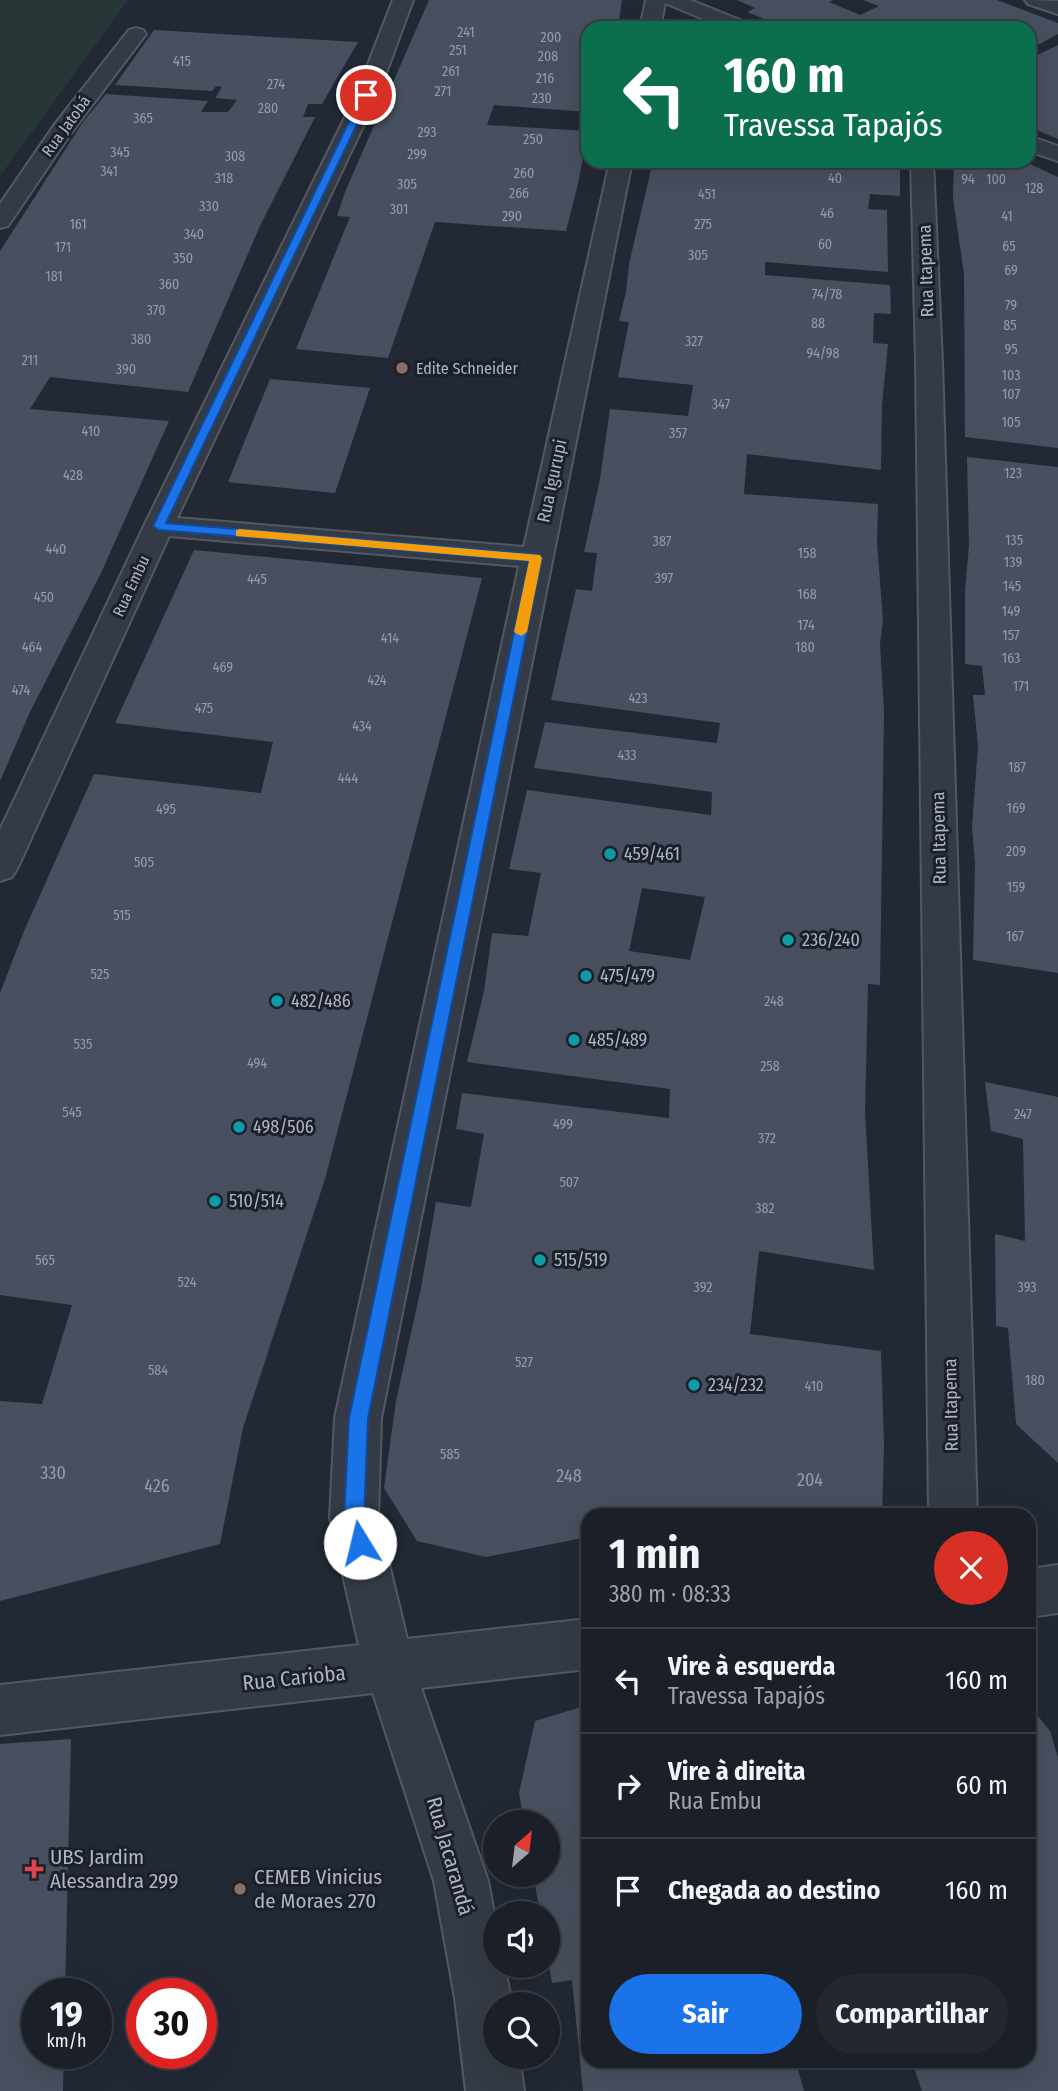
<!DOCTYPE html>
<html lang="pt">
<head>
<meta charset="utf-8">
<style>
  :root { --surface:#1a1f28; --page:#232730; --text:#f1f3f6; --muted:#9fa2a8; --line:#383d45; --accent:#1a73e8 }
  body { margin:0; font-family:"Fira Sans Condensed",sans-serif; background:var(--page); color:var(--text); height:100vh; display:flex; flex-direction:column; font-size:26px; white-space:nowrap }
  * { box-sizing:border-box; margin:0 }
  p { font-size:23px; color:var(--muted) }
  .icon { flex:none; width:38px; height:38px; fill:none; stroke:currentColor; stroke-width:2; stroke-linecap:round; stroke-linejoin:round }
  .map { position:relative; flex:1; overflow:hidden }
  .panel { position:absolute; left:581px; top:1508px; width:455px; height:560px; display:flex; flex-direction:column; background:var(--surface); border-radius:21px; box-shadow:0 7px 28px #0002,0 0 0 2px var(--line) }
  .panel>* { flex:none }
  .guide { position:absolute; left:581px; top:21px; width:455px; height:147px; border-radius:21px; box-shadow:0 7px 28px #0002,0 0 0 2px var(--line); background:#0b6e4f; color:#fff; overflow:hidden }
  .needle { width:46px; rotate:28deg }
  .controls { position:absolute; left:483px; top:1810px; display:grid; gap:14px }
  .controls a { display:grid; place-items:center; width:77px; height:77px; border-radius:50%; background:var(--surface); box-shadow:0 7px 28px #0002,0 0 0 2px var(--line); font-size:35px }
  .speed { position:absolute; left:21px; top:1978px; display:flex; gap:14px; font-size:35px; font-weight:700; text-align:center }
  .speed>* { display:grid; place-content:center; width:91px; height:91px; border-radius:50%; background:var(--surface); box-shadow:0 7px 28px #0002,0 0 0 2px var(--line); line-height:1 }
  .speed small { font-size:18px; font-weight:400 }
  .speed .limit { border:10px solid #d22; background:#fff; color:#111 }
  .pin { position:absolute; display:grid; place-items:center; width:60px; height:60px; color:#fff; margin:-30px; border:4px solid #fff; border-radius:50%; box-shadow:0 2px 7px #0007 }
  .me { position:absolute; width:77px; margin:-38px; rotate:351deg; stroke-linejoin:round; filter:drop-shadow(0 0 5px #0008) }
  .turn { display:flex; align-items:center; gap:24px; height:147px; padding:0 28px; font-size:32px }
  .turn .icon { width:91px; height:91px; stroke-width:2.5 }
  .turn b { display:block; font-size:49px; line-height:60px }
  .round { display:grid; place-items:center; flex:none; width:74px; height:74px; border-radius:37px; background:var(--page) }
  .headline { display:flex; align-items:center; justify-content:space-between; height:119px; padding:0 28px }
  h1 { font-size:42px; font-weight:700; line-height:52px }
  .button { display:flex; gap:14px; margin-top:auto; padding:14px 28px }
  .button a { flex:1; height:80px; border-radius:42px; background:var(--accent); color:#fff; font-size:28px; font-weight:700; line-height:80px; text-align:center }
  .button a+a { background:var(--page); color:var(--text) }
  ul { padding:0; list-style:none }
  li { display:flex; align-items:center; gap:21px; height:105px; padding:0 28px; border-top:2px solid var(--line) }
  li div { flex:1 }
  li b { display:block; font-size:26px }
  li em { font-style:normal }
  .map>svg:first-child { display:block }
  .green { fill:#273738 }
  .building { fill:#48505f; fill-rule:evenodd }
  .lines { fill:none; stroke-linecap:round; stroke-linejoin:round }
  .street-casing { stroke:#525963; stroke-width:4 }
  .street { fill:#353b46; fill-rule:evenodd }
  .route { fill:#1a73e8; stroke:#114b97; stroke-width:2 }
  .slow { fill:#f59e0b }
  .education-dot { fill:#8d6e63; stroke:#1b202a; stroke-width:2.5 }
  .culture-dot { fill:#0f9aa8; stroke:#1b202a; stroke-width:2.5 }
  .health-dot { fill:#e0444e; stroke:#1b202a; stroke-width:2.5 }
  .labels { text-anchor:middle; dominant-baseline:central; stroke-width:6; stroke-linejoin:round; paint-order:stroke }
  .number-label { font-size:14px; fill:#959ca9 }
  .far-street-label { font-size:16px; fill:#afb6c2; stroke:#1b202a }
  .far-poi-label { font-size:16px; fill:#afb6c2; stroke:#1b202a; text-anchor:start }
  .street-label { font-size:18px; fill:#afb6c2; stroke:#1b202a }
  .poi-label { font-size:18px; fill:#afb6c2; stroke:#1b202a; text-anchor:start }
  .near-number-label { font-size:18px; fill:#959ca9 }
  .near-street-label { font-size:21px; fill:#afb6c2; stroke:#1b202a }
  .near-poi-label { font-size:21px; fill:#afb6c2; stroke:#1b202a; text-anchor:start }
</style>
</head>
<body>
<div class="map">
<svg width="1058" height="2091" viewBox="0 0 1058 2091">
  <rect width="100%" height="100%" fill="#222935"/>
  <path class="green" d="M0,0h128l-128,176z"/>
  <g class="building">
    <path d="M429,0h193l-4,28h-30v84l-94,-7 -7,20 101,6 -10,53 -12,47 -131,-9 -47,136 -92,-9 54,-132 -13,-1 8,-24z"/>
    <path d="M737,0h96l-4,2 31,13 19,-9 -16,-6h134l61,23v11l-29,16v-22h-242l-40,-16 8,-4z"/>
    <path d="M154,30l204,12 -36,62h-14l-5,13h12l-55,109 -72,166 -138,-15 -20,32 139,12 -68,152 -71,139 -30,69v-530l83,-129 23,-28 102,7 -7,11h27l9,-12 -22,-2 7,-11 -6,-1 -4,5 -97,-6z"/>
    <path d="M1058,45v94l-29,-12v-68z"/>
    <path d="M653,161h238l-1,9h10v26l-30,-2 -2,15 19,1 1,62 -123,-10v13l125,10 1,29 -17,-1 -1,30 15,1 -6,61 -1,65 -134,-16 -3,40 134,10 -1,38 6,79 -3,23 4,68 -4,273 -12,-1 -3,128 9,158 -115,-19 -9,83 131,17 3,93 -2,72h-294v21l-102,20 -69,-16 -33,-53 12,-87 25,-113 15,-86 35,5 13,-73 -28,-5 6,-36 207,25 1,-29 -203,-27 17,-71 8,-58 36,3 13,-63 -32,-4 18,-79 184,25 1,-23 -178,-24 11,-46 172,21 3,-20 -169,-23 25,-111 16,2 5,-38 -13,-1 16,-73 10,-70 78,7 5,-31 -75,-8 11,-55 -10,-1 7,-29 3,-28zM642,888l63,9 -15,63 -61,-9z"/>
    <path d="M954,161h69l35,16v271l-93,-11 -1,-163 -11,-76z"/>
    <path d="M270,379l100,9 -35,105 -107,-11z"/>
    <path d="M967,457l91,10v506l-85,-13 2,-97 -3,-36 6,-81 -5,-51h12l-3,-29 -17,-2v-73l4,-46z"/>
    <path d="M194,550l288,28 -157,601 -82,249 -23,116 -220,57v-200l42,3 30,-99 -72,-10v-302l24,-62 70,-157 167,19 12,-51 -158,-19z"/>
    <path d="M985,1082l73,15v366l-42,-39 -8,-96 -12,-2 -1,-92 30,7 -2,-102 -32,-8z"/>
    <path d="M588,1705v357h208l8,29h-221l-11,-111 -20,3 -4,-23v-47h-8l-7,-39h15v-52h-24l-5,-29 16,-72z"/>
    <path d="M1029,1705l21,26 8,27v333h-136l-10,-29h117z"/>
    <path d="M71,1739l-6,254h-28v60h27l-1,38h-63v-347z"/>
  </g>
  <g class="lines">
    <g class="street-casing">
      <g id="street">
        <path d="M393,0h20l-35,95 -201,423 347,29 86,-386h22l-251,1257 -3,100 29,121 181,-20v50l-167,19 67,193 7,37v47h9l8,39h-17v52h24l5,35h-58l-11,-93 -21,-117 -61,-188 -373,42v-50l359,-40 -29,-127 5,-100 184,-852 -350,-30 -151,331 -6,10 -12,4v-51l144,-304 212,-431z"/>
        <path d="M646,0h44l60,24 3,4h-28l-60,-25 -5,25h-20z"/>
        <path d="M1025,0l33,1v13l-30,-10z"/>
        <path d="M136,28l7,2 3,4 -75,99 -63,93 -8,2v-24l55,-80 74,-94z"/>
        <path d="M1029,136l29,10v15l-29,-10z"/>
        <path d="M911,161h22l9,200 35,1155h-48l-13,-1155z"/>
        <path d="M1058,1565v48l-29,4v-48z"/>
      </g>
    </g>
    <use href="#street" class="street"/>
  </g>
  <path class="route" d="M366,93l5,2 -205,428 370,31 6,4 -174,860 -4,100 6,25 -3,7 -7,3 -7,-3 -9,-32 5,-100 180,-857 -370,-31 -6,-4 209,-431z"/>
  <path class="slow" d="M240,529l300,26 2,3 -15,74 -6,4 -7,-4 15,-71 -293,-25v-6z"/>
  <g class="education-dot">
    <circle cx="402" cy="368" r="7"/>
    <circle cx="240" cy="1889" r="7"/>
  </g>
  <g class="culture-dot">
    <circle cx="610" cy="854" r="7"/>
    <circle cx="788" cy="940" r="7"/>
    <circle cx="586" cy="976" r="7"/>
    <circle cx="277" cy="1001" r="7"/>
    <circle cx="574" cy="1040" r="7"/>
    <circle cx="239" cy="1127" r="7"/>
    <circle cx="215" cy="1201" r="7"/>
    <circle cx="540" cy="1260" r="7"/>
    <circle cx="694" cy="1385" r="7"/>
  </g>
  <path class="health-dot" d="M30.5 1858.5h7v7h7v7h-7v7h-7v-7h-7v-7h7z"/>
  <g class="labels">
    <g class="number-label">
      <text x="466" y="32">241</text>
      <text x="551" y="37">200</text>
      <text x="458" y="50">251</text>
      <text x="548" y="56">208</text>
      <text x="182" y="61">415</text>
      <text x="451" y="71">261</text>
      <text x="545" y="78">216</text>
      <text x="276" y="84">274</text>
      <text x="443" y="91">271</text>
      <text x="542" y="98">230</text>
      <text x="268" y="108">280</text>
      <text x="143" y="118">365</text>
      <text x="427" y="132">293</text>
      <text x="533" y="139">250</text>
      <text x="120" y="152">345</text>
      <text x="417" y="154">299</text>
      <text x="235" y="156">308</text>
      <text x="109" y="171">341</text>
      <text x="524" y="173">260</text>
      <text x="224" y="178">318</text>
      <text x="835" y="178">40</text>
      <text x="968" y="179">94</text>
      <text x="996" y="179">100</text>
      <text x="407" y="184">305</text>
      <text x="1034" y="188">128</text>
      <text x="519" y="193">266</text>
      <text x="707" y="194">451</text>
      <text x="209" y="206">330</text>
      <text x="399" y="209">301</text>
      <text x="827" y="213">46</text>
      <text x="512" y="216">290</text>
      <text x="1007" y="216">41</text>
      <text x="78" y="224">161</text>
      <text x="703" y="224">275</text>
      <text x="194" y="234">340</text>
      <text x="825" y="244">60</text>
      <text x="1009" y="246">65</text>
      <text x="63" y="247">171</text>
      <text x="698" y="255">305</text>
      <text x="183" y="258">350</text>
      <text x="1011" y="270">69</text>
      <text x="54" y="276">181</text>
      <text x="169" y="284">360</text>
      <text x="827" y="294">74/78</text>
      <text x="1011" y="305">79</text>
      <text x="156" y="310">370</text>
      <text x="818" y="323">88</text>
      <text x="1010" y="325">85</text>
      <text x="141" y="339">380</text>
      <text x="694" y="341">327</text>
      <text x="1011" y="349">95</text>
      <text x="823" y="353">94/98</text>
      <text x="30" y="360">211</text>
      <text x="126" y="369">390</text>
      <text x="1011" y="375">103</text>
      <text x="1011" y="394">107</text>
      <text x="721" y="404">347</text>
      <text x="1011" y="422">105</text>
      <text x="91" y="431">410</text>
      <text x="678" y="433">357</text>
      <text x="1013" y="473">123</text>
      <text x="73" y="475">428</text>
      <text x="1014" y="540">135</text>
      <text x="662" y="541">387</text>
      <text x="56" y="549">440</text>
      <text x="807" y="553">158</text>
      <text x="1013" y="562">139</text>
      <text x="664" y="578">397</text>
      <text x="257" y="579">445</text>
      <text x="1012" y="586">145</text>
      <text x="807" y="594">168</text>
      <text x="44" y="597">450</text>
      <text x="1011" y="611">149</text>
      <text x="806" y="625">174</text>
      <text x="1011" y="635">157</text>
      <text x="390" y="638">414</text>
      <text x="32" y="647">464</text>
      <text x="805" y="647">180</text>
      <text x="1011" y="658">163</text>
      <text x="223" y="667">469</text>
      <text x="377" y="680">424</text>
      <text x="1021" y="686">171</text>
      <text x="21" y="690">474</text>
      <text x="638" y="698">423</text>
      <text x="204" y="708">475</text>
      <text x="362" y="726">434</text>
      <text x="627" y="755">433</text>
      <text x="1017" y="767">187</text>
      <text x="348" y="778">444</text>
      <text x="1016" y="808">169</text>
      <text x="166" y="809">495</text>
      <text x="1016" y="851">209</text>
      <text x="144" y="862">505</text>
      <text x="1016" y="887">159</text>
      <text x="122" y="915">515</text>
      <text x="1015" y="936">167</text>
      <text x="100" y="974">525</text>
      <text x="774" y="1001">248</text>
      <text x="83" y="1044">535</text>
      <text x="257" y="1063">494</text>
      <text x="770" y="1066">258</text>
      <text x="72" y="1112">545</text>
      <text x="1023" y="1114">247</text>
      <text x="563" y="1124">499</text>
      <text x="767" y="1138">372</text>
      <text x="569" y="1182">507</text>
      <text x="765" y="1208">382</text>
      <text x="45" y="1260">565</text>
      <text x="187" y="1282">524</text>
      <text x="703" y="1287">392</text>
      <text x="1027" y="1287">393</text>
      <text x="524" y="1362">527</text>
      <text x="158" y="1370">584</text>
      <text x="1035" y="1380">180</text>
      <text x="814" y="1386">410</text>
      <text x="450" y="1454">585</text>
    </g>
    <g class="far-street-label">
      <text transform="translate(66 126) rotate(-54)">Rua Jatobá</text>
      <text transform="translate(131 586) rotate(-65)">Rua Embu</text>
    </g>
    <g class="far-poi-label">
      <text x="416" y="368">Edite Schneider</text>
    </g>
    <g class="street-label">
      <text transform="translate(926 271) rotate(-92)">Rua Itapema</text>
      <text transform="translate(552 481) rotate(-78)">Rua Igurupi</text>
      <text transform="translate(939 838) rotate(-91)">Rua Itapema</text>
      <text transform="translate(951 1405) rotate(-91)">Rua Itapema</text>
    </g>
    <g class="poi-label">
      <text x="624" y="854">459/461</text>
      <text x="802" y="940">236/240</text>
      <text x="600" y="976">475/479</text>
      <text x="291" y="1001">482/486</text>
      <text x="588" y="1040">485/489</text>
      <text x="253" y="1127">498/506</text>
      <text x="229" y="1201">510/514</text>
      <text x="554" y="1260">515/519</text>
      <text x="708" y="1385">234/232</text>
    </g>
    <g class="near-number-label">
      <text x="53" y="1473">330</text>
      <text x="569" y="1476">248</text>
      <text x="810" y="1480">204</text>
      <text x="157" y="1486">426</text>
    </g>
    <g class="near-street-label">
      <text transform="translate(294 1678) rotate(-6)">Rua Carioba</text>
      <text transform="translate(450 1856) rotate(74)">Rua Jacarandá</text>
    </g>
    <g class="near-poi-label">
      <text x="50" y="1857">UBS Jardim<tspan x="50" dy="24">Alessandra 299</tspan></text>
      <text x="254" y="1877">CEMEB Vinicius<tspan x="254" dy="24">de Moraes 270</tspan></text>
    </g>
  </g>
</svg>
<div class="controls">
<a><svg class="needle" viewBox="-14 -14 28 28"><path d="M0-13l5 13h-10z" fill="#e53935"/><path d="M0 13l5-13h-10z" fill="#9fa2a8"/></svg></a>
<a><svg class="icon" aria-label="sound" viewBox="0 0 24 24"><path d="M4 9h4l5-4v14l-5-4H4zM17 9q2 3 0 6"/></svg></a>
<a><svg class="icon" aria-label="search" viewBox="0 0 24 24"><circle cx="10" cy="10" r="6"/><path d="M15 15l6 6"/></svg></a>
</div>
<div class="speed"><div>19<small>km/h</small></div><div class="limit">30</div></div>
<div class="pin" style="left:366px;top:95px;background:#d93025"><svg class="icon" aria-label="arrive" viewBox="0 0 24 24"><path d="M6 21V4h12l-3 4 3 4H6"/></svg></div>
<svg class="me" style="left:360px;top:1543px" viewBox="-20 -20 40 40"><circle r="19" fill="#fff"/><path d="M0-13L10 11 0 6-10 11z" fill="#1a73e8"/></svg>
<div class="guide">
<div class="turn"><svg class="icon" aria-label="left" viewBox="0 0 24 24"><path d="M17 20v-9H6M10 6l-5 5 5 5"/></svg><div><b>160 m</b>Travessa Tapajós</div></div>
</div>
<section class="panel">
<div class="headline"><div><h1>1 min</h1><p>380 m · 08:33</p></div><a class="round" style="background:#d93025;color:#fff"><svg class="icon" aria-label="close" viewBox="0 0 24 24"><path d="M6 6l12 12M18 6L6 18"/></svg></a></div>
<ul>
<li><svg class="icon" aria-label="left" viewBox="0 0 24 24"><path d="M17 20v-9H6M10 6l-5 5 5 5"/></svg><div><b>Vire à esquerda</b><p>Travessa Tapajós</p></div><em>160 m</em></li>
<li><svg class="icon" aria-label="right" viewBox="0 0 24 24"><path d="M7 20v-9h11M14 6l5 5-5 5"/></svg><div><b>Vire à direita</b><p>Rua Embu</p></div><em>60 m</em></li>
<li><svg class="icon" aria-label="arrive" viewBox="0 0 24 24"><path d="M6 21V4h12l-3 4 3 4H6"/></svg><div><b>Chegada ao destino</b></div><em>160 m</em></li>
</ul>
<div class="button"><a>Sair</a><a>Compartilhar</a></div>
</section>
</div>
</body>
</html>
